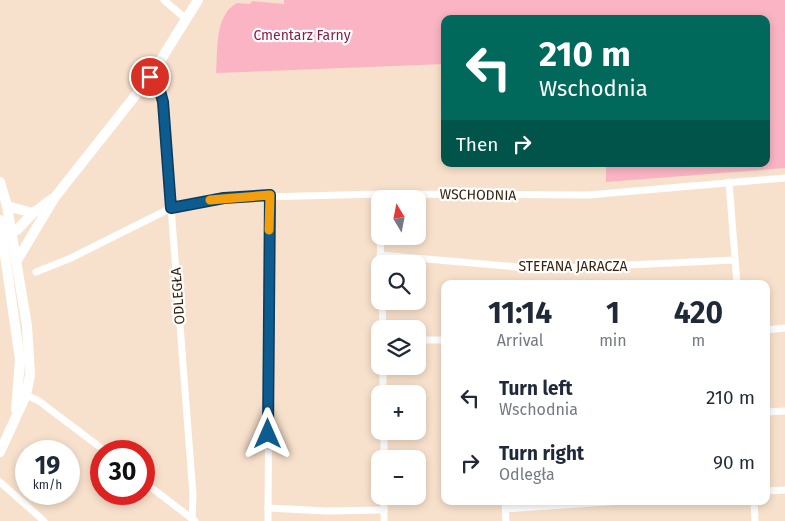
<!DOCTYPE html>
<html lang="en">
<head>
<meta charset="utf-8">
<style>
  :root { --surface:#fff; --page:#f6f6f7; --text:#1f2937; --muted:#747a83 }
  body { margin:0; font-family:"Fira Sans",sans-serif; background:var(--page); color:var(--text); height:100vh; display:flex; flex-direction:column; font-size:19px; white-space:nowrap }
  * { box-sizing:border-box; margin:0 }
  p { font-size:16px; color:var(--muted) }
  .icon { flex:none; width:28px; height:28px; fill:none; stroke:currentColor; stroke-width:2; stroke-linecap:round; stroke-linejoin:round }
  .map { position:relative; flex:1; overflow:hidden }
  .drawer { position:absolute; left:441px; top:280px; width:329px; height:225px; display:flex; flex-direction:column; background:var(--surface); border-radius:10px; box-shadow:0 2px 8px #0003 }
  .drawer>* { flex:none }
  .hud { position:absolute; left:441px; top:15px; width:329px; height:152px; border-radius:10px; box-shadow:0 2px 8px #0003; background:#00695c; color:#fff; overflow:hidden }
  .needle { width:32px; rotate:350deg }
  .fabs { position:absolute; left:371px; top:190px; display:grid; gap:10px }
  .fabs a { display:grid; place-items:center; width:55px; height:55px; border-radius:10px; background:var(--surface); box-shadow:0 2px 8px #0003; font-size:25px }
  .speed { position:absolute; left:15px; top:440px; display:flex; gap:10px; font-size:25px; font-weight:700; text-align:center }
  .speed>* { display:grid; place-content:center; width:65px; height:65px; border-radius:50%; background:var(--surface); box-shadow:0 2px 8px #0003; line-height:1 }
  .speed small { font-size:12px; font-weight:400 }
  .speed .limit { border:8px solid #d22; background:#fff; color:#111 }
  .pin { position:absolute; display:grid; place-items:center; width:42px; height:42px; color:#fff; margin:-21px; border:2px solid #fff; border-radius:50%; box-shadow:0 1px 5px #0007 }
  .me { position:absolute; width:55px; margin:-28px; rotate:0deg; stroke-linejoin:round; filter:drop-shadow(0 0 4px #0008) }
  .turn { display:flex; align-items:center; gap:18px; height:105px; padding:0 15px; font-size:22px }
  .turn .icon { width:65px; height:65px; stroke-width:2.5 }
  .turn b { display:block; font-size:35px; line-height:42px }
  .then { display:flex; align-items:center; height:48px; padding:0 15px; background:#0003; gap:10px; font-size:19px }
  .eta { display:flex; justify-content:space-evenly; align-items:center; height:85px; text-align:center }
  .eta b { font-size:30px; font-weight:700; line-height:35px }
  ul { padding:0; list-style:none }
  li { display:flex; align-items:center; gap:15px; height:65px; padding:0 15px }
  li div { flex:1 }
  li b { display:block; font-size:19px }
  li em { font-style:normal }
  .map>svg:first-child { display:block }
  .green { fill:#fbb4c4 }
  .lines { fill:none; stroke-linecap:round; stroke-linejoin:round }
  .street { stroke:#fff; stroke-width:7 }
  .secondary { stroke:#fff; stroke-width:10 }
  .route-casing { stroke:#093c5d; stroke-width:12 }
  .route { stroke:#0e5c8f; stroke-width:9 }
  .slow { stroke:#f59e0b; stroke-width:9 }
  .labels { text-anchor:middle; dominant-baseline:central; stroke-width:4.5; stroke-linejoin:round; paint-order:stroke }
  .park-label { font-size:14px; fill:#8b1d45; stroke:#fff }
  .street-label { font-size:14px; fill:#37220c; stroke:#fff }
</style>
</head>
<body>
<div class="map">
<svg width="785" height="521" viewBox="0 0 785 521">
  <rect width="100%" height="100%" fill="#f8e1cc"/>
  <path class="green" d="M284,0h501v168l-179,14v-18h160v-145h-321v45l-229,9c2,-22 -2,-58 21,-70l13,1 2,-3 32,3z"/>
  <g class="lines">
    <g class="street">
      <path d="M164,0l22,19"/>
      <path d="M150,77l9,11 4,14 30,393 -1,26"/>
      <path d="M729,182l8,102"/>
      <path d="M379,194l2,70"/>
      <path d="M380,255l161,14 194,-9"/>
      <path d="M36,272l35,-14 100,-50 53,-10 155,-4 209,1 197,-17"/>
      <path d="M382,301l1,28"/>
      <path d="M766,330l19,-2"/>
      <path d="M418,340h27"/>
      <path d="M383,366v28"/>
      <path d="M26,395l13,6 66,50"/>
      <path d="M766,412l19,-1"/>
      <path d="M384,431v28"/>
      <path d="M0,482l44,39"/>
      <path d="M144,482l51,39"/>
      <path d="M766,491l19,-1"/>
      <path d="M384,496v25"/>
      <path d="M505,501l1,20"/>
      <path d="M754,501l1,20"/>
      <path d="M268,508l58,3 58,-1"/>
      <path d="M506,509l116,-8"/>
      <path d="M268,521l2,-326"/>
    </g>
    <g class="secondary">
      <path d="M0,182l7,24 20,120 3,49 -4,20 -26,57"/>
      <path d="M7,206l26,7"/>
      <path d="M0,220l20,140 -4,50"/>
      <path d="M8,235l9,-5 16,-17 19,-14"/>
      <path d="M16,262l39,-65 95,-120 48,-77"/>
    </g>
  </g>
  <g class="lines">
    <g class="route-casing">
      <path id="route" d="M150,77l9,10 4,15 8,106 53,-10 46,-3 -2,239"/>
    </g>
    <use href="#route" class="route"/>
    <path class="slow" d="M210,200l60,-5 -1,35"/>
  </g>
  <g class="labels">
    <g class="park-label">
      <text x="302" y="35">Cmentarz Farny</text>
    </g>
    <g class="street-label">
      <text transform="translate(478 195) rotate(1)">WSCHODNIA</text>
      <text x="573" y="266">STEFANA JARACZA</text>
      <text transform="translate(178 296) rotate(-94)">ODLEGŁA</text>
    </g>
  </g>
</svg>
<div class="fabs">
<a><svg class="needle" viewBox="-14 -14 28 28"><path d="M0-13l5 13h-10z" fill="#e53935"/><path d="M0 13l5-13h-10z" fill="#747a83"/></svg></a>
<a><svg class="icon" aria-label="search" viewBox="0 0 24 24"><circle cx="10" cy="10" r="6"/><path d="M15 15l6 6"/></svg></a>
<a><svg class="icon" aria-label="layers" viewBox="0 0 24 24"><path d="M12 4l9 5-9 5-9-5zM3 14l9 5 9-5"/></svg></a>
<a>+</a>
<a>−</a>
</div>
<div class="speed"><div>19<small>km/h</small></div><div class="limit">30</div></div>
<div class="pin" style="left:150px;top:77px;background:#d93025"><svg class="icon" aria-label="arrive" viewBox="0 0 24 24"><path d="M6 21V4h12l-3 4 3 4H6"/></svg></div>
<svg class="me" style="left:268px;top:434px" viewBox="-20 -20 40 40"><path d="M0-17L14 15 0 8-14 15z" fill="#0e5c8f" stroke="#fff" stroke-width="4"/></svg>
<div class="hud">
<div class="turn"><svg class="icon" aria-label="left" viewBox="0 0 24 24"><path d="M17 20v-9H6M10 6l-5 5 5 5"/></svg><div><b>210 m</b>Wschodnia</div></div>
<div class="then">Then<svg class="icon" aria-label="right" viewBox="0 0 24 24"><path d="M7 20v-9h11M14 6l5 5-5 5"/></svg></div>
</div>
<section class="drawer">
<div class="eta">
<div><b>11:14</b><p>Arrival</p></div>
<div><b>1</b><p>min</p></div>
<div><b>420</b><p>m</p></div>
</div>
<ul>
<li><svg class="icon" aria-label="left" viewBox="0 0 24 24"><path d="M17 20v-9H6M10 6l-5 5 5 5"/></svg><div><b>Turn left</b><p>Wschodnia</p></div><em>210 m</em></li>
<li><svg class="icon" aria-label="right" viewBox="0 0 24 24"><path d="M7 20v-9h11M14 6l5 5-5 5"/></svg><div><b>Turn right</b><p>Odległa</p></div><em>90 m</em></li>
</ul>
</section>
</div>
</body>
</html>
